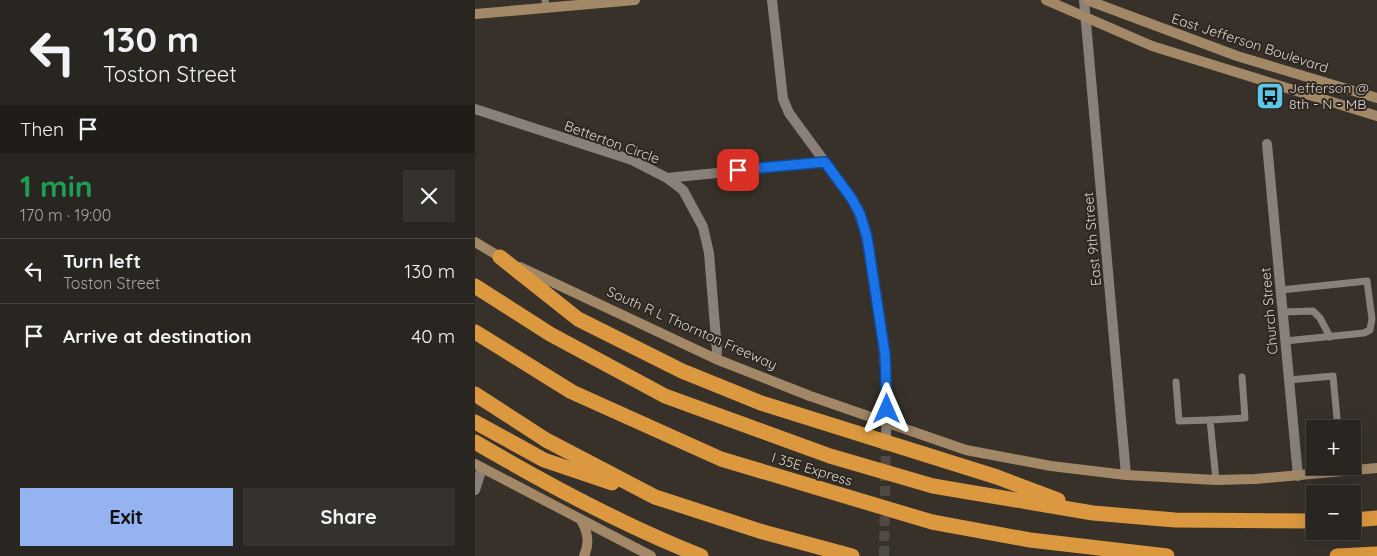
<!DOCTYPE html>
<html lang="en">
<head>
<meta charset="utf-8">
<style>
  :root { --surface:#292520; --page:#35312d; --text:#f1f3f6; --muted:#a5a5a5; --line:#45423e; --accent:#95b2f1 }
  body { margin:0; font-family:Quicksand,sans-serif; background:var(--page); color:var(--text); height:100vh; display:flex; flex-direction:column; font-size:19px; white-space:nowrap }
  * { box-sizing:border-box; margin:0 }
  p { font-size:16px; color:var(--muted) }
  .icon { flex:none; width:28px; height:28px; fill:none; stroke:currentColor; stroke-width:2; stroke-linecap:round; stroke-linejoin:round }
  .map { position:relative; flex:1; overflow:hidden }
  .panel { display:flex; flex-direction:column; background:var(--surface); width:475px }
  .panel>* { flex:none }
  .guide { background:#292520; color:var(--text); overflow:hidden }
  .fabs { position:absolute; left:831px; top:420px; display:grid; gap:10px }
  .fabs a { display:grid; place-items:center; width:55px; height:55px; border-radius:0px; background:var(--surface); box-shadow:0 5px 20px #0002,0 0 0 1px var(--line); font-size:25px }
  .pin { position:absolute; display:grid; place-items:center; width:42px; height:42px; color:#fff; margin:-21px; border-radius:10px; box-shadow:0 2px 8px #0006 }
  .me { position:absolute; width:55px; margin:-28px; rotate:0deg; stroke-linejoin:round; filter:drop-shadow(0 0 4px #0008) }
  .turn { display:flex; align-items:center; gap:18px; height:105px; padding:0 20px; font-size:22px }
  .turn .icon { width:65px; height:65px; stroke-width:2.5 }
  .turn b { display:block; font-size:35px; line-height:42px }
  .then { display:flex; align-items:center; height:48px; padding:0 20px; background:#0003; gap:10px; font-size:19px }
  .round { display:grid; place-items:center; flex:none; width:52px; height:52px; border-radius:0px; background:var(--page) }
  .overview { display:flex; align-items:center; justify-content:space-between; height:85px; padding:0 20px }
  h1 { font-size:30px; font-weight:700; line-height:38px; color:#1e9e55 }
  .action { display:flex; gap:10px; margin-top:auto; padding:10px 20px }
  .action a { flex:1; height:58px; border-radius:0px; background:var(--accent); color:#111; font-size:20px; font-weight:700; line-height:58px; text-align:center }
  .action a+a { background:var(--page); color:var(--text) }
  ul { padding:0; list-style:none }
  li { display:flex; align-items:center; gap:15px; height:65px; padding:0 20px; border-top:1px solid var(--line) }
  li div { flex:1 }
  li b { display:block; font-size:19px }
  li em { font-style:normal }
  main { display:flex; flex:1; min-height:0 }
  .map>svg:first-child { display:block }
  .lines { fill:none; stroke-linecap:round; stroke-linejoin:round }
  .street-tunnel { stroke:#4f4a43; stroke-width:10; stroke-dasharray:10 5; stroke-linecap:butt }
  .lane { stroke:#898179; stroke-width:7 }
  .street { stroke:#898179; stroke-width:10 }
  .secondary { stroke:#a28867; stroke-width:10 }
  .highway { stroke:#dc983e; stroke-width:15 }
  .route-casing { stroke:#114b97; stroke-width:12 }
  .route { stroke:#1a73e8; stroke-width:9 }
  .labels { text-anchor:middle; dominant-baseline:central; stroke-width:4; stroke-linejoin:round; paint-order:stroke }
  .street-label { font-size:14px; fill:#dad6d1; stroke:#2d2720 }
  .poi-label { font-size:14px; fill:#dad6d1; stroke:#2d2720; text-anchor:start }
</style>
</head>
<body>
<main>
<section class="panel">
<div class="guide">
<div class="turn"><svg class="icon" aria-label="left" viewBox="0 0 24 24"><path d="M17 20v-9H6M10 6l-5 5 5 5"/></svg><div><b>130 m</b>Toston Street</div></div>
<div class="then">Then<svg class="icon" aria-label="arrive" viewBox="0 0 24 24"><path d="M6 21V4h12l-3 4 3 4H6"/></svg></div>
</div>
<div class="overview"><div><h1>1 min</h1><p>170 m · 19:00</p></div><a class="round"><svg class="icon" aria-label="close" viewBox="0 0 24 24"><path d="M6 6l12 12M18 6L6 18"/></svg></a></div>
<ul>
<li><svg class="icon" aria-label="left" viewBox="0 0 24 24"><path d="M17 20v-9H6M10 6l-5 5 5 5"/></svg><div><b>Turn left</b><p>Toston Street</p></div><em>130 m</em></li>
<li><svg class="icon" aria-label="arrive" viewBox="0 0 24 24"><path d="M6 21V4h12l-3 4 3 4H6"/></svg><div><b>Arrive at destination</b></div><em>40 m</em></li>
</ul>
<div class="action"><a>Exit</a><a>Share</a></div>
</section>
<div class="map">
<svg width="902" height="556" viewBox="0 0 902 556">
  <rect width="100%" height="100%" fill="#37312a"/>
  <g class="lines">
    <path class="street-tunnel" d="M409,556l2,-119"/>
    <g class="lane">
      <path d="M70,0l1,8"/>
      <path d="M806,290l86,-9 5,38 -2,11 -6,3 -79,8"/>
      <path d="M808,312l30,-1 7,7 10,19"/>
      <path d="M814,380l44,-4 5,53"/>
      <path d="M701,382l3,39 31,-1"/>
      <path d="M741,480l-6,-60 35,-2 -3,-41"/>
    </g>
    <g class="street">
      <path d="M297,0l11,99 6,14 63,86c15,28 18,58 23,88 8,50 14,98 11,149"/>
      <path d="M609,0l42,475"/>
      <path d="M0,109l157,51 35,18 16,12 20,37 6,26 8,98 -1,8"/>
      <path d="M792,144l31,332"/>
      <path d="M192,178l158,-16"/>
      <path d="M0,490l7,-22"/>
    </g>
    <g class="secondary">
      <path d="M571,0l106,46 225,70"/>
      <path d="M612,0l150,56 140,42"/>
      <path d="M0,14l160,-14"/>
      <path d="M0,242l30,18"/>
      <path d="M45,267l196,92 94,37 156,54 85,16 75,9 90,5 39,-1 122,-11"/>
      <path d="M0,464l176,92"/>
      <path d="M106,520c7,12 9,23 3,36"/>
    </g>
    <g class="highway">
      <path d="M25,257l78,62 104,52 79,32 236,74 61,23"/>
      <path d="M0,286l75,48 115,62 165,60 103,30 160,27 82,7 140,1"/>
      <path d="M0,332l97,60 149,67 211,63 98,18 137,16"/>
      <path d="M0,394l71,46 109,57 108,35 89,24"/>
      <path d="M0,422l69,38 68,23"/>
      <path d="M0,442c73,43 147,83 226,114"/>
      <path d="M878,520l24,-2"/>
      <path d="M862,556l40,-2"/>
    </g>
  </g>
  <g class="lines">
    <g class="route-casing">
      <path id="route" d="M263,170l87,-8 27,37 8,15 7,23 18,117 2,55"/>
    </g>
    <use href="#route" class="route"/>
  </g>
  <defs>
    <g id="bus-square" transform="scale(1.4375)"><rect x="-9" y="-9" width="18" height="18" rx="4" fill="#5cc7e7" stroke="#2d2720"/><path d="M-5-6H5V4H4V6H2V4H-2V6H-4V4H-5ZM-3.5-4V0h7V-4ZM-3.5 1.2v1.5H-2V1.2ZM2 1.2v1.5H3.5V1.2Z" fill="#111"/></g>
  </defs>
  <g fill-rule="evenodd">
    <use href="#bus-square" x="795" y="96"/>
  </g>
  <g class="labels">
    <g class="street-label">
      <text transform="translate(775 43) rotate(18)">East Jefferson Boulevard</text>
      <text transform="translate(137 142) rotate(20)">Betterton Circle</text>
      <text transform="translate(617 239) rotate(-95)">East 9th Street</text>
      <text transform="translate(794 311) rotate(-95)">Church Street</text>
      <text transform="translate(217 328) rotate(24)">South R L Thornton Freeway</text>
      <text transform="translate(337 469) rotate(17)">I 35E Express</text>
    </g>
    <g class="poi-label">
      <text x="814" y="88">Jefferson @<tspan x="814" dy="16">8th - N - MB</tspan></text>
    </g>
  </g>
</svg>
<div class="fabs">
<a>+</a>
<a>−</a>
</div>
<div class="pin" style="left:263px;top:170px;background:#d93025"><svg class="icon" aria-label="arrive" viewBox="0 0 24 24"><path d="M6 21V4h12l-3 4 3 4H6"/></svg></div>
<svg class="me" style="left:412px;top:409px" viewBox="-20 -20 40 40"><path d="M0-17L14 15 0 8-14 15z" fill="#1a73e8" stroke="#fff" stroke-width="4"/></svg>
</div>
</main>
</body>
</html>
